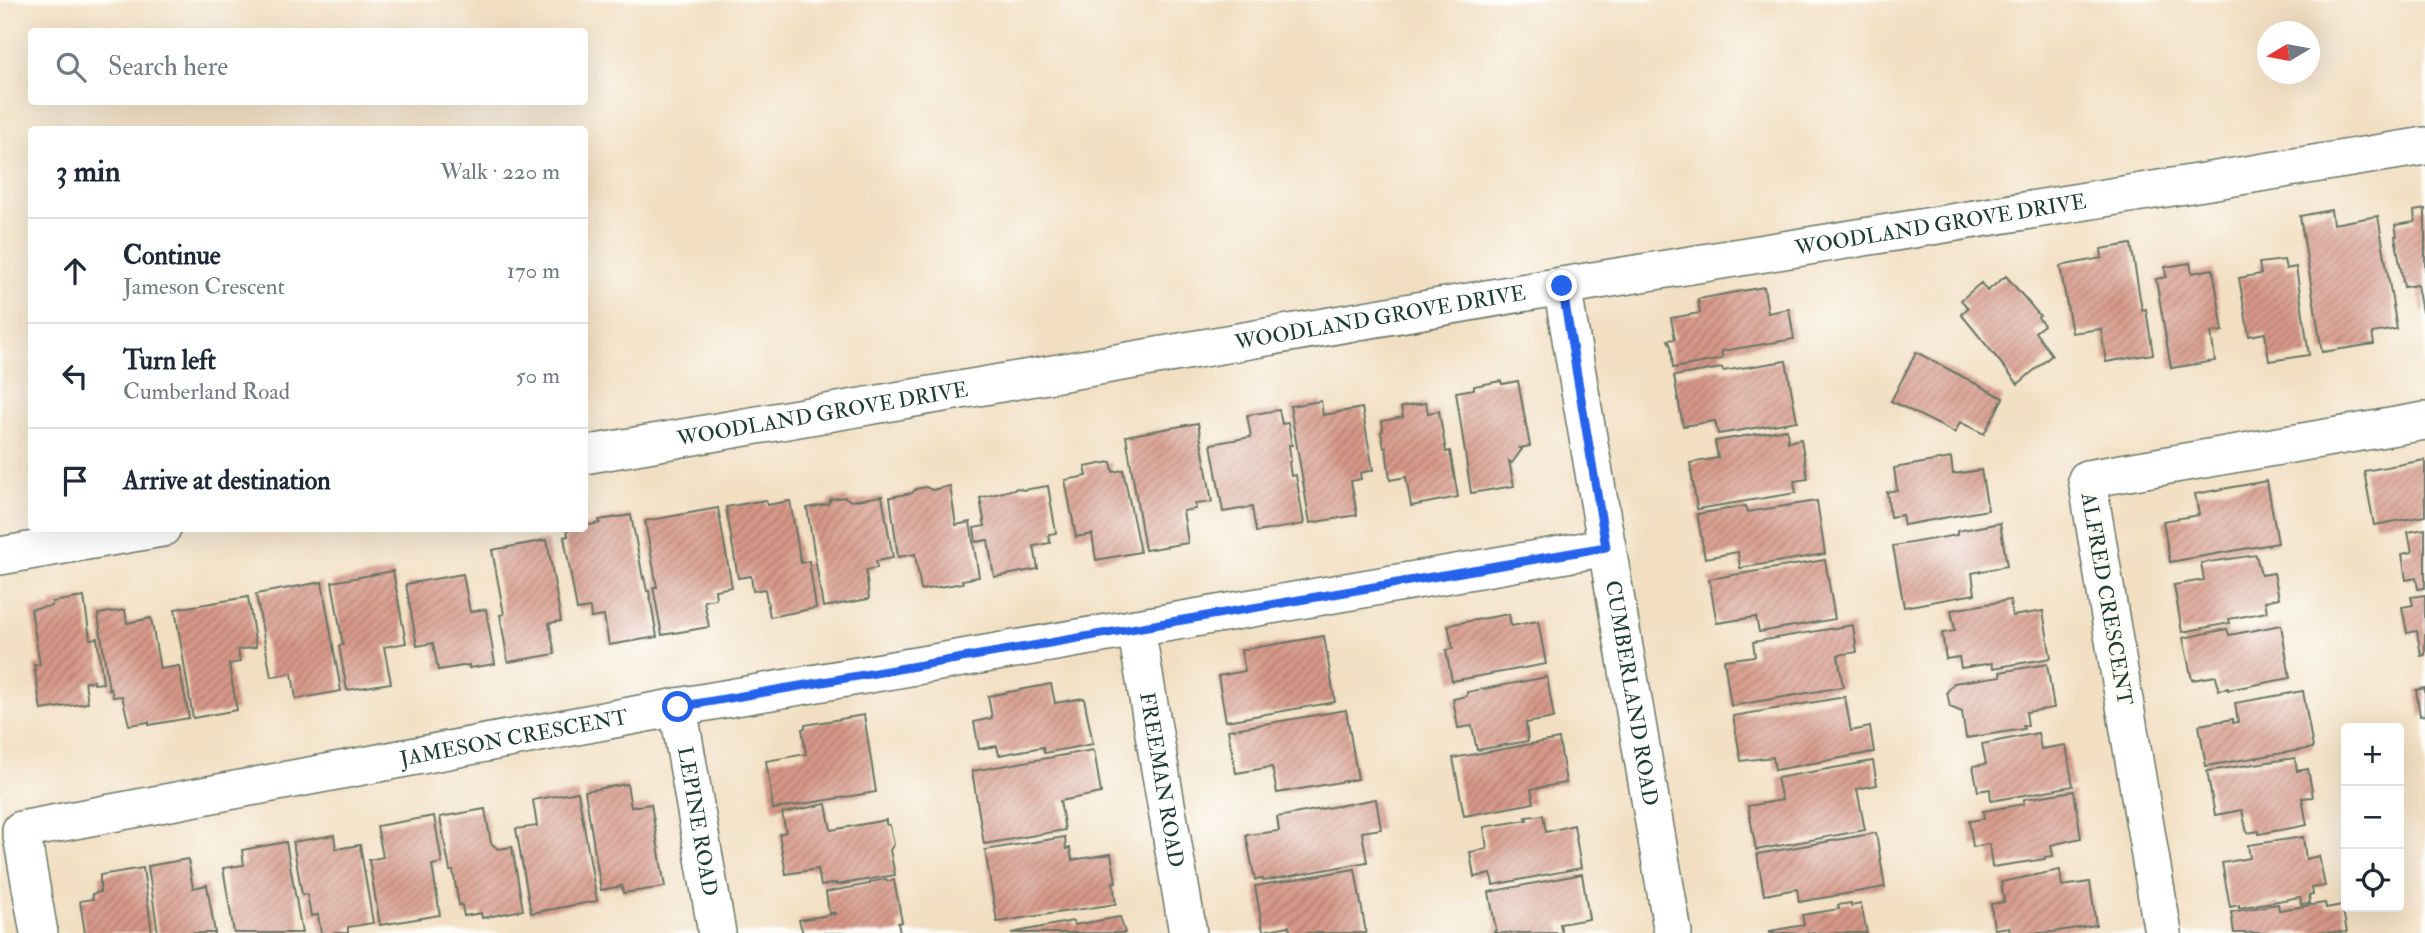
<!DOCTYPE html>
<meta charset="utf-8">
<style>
body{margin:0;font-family:"IM FELL Double Pica",serif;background:#f2f2f3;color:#1f2937}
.controls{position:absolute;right:21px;bottom:21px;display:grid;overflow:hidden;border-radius:7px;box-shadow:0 7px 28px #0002}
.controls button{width:63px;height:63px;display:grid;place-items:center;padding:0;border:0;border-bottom:2px solid #e0e1e3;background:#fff;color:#1f2937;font:35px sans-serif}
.compass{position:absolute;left:2257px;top:21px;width:63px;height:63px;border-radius:50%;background:#fff;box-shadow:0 7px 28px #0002;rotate:260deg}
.stop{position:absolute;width:21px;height:21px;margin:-16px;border:5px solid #2563eb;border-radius:50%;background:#fff}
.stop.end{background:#2563eb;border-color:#fff;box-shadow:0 2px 7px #0008}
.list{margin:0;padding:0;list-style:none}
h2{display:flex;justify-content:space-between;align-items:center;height:91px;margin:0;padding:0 28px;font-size:30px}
h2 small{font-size:23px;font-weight:400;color:#747a83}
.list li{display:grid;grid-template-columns:46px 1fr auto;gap:21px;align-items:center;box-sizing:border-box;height:105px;padding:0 28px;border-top:2px solid #e0e1e3}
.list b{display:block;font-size:26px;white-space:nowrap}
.list p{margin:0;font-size:23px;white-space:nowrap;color:#747a83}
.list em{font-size:23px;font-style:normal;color:#747a83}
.icon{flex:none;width:38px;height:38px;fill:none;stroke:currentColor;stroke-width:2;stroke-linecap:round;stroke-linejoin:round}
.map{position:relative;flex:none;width:2425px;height:933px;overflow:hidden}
.search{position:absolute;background:#fff;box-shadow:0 7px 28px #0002;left:28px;top:28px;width:560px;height:77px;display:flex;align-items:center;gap:18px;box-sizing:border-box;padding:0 24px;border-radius:7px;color:#747a83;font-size:26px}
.panel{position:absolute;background:#fff;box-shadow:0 7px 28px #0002;left:28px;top:126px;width:560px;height:406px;border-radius:7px}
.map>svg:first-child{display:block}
</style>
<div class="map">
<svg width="2425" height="933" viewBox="0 0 2425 933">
<defs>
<pattern id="building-hatch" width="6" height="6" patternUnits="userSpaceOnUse" patternTransform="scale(1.75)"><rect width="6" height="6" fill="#d69787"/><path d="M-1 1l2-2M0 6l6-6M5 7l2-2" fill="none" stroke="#ad7c6f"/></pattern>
</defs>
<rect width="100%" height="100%" fill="#fdfcf7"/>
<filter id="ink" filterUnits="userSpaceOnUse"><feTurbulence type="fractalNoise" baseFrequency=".0143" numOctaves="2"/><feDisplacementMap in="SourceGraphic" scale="14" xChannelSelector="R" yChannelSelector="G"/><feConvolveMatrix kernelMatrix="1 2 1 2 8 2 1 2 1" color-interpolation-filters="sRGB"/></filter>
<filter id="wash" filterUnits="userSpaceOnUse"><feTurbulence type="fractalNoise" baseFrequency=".00686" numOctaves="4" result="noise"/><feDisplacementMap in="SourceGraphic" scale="28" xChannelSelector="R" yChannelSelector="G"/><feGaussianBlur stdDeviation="1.57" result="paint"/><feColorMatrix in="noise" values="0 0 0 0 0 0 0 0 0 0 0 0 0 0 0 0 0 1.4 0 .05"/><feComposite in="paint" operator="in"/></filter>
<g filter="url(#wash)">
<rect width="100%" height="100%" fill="#f2dfc2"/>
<g id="blocks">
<!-- building -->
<path fill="url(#building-hatch)" d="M2425,209V312H2422L2417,285L2404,287L2395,236H2397L2395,225L2415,222L2414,211Z
M2331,210L2333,224L2378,216L2397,329L2372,333L2374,344L2322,352L2300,216Z
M2131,244L2142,310L2146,309L2153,354L2106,362L2101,329L2072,333L2060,266L2102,258L2101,249Z
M2284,260L2286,269L2296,267L2309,355L2269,361L2265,333L2249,336L2239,278L2261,274L2259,263Z
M2190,263L2192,273L2213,269L2223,331L2211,332L2215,361L2171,368L2156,279L2166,277L2165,267Z
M2006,276L2040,316L2038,317L2044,325L2035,332L2052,355L2018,384L1961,314L1968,308L1961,300L1976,287L1981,283L1987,291Z
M1764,287L1768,313L1789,309L1794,339L1722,351V359L1673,368L1671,346L1668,340L1675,339L1671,318L1700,313L1698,299Z
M1916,352L2003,398L1984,434L1960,422L1955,433L1891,401Z
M1786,361L1797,421L1718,434L1715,421L1683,426L1674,376L1722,368L1723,371Z
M1501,381L1502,384L1518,381L1530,446L1520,448L1522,449L1512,463L1509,461L1514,486L1471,493L1456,392L1474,389V386Z
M1321,401L1323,415L1362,408L1373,470L1360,473L1361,479L1351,481L1357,515L1310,523L1290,406Z
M1426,403L1428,413L1439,411L1446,452L1450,451L1458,497L1411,506L1406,477L1390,480L1386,447L1384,448L1381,432L1383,431L1382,421L1403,417L1401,407Z
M1279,410L1282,424L1288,423L1292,445H1289L1291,461L1289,462L1291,476L1296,475L1304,524L1256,532L1252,507L1223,512L1211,444L1251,437L1247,415Z
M1198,423L1212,502L1195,504L1196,509L1183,511L1188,543L1145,550L1126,436Z
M1787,429L1788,442L1801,439L1808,479L1794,481L1796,493L1697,509L1690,463L1718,458L1715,441Z
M1951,458L1953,474L1981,470L1988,510L1904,525L1902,515L1890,517L1887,492L1897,490L1894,468Z
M2425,460V516L2374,525L2364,471Z
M1111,462L1113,472L1123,470L1140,552L1096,560L1092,534L1076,537L1065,480L1087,476L1085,467Z
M2267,481L2278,543L2170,562L2163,521L2199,515L2195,494Z
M950,486L956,525L970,522L979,577L962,580L963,583L921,590L915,554L898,557L890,497L912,493L916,489L926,487L932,490Z
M1048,486L1056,533L1049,534L1050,543L1034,546L1038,569L994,577L988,540L976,542L974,528L985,526L980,498L1018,488L1023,490Z
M882,496L893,558L876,561L877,568L866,570L869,599L823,607L807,508L828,504L831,499L845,497L851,501Z
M766,500L767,505L790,501L801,563L809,561L816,608L770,617L765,589L753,591L751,576L738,578L726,507Z
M1817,501L1825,554L1740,568L1738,552L1705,558L1697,514L1746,506L1747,512Z
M718,508L732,587L715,590L716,599L704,601L709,627L662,635L653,587H657L645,521Z
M631,515L643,578L644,577L647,591H649L657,637L609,645L604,616L591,618L590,608L577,610L564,537L568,536L567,529L584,528V526L600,523L599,520Z
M2000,523L2007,566L1972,573L1975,594L1904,607L1893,546L1957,535V531Z
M2425,529V588L2418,589L2416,578L2406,580L2402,554L2412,552L2408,532Z
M547,540L561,621L549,623L555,654L508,662L500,615L504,614L492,550Z
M2256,555L2261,575L2274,573L2279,598L2265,601L2267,612L2229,619L2230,623L2182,632L2174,585L2204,580L2201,563Z
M1825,560L1835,619L1759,632L1756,617L1717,623L1709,579Z
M393,571L406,643L384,647L391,683L347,690L339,646L343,645L332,582Z
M463,574L470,612L486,609L495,664L469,668V665L438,670L433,643L417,646L406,584Z
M322,582L341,691L296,699L292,673L271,677L256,594Z
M2425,595V655L2421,656L2417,631L2407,633L2402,607L2413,605L2411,597Z
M84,597L90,639L97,638L103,683L94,684V681L85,682L88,703L41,710L34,665H40L31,609L52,606V602Z
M248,597L256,647L238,650L240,662L229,664L237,710L193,718L175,609Z
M2010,600L2012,616L2043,611L2051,658L1993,668L1992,663L1961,668L1959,657L1946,659L1942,633L1955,631L1951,610Z
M125,610L127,623L151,618L160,669L179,666L189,718L149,725V722L129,725L122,696L113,697L111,689L109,690L98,614Z
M1509,614L1511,626L1538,621L1546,664L1452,681L1446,650L1453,649L1448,625Z
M1853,625L1857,652L1838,655L1843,687L1731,706L1724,660L1755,656L1753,642Z
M2281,625L2290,678L2228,690V688L2219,690L2216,676L2192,680L2183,638L2227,629L2229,635Z
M1324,636L1335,702L1226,721L1218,676L1245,671L1241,650Z
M2047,664L2054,708L2026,712L2028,726H2023L2024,729L1966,738L1962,712L1950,707L1947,692L1954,683L2001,676L2000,672Z
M1547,677L1554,718L1526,723L1528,741L1477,750L1472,726L1458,728L1453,699L1467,696V692Z
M1051,684L1055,703L1084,698L1093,744L1044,753L1043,747L999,755L997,746L979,749L974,722L992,718L988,696Z
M2425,688V715L2420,716L2416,690Z
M2303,691L2313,748L2206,766L2199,725L2233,719V723L2238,722L2235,703Z
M1845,697L1851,731L1870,727L1874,752L1775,770L1773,757L1741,761L1733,716Z
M1346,710L1358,779L1277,793L1272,767L1236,773L1228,730Z
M864,715L876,792L773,809L766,761L806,754L802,729L805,728V725Z
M2038,733L2041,749L2066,745L2073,786L1991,801L1990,789L1978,791L1973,766L1986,764L1982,744Z
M1559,739L1566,783L1531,789L1534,803L1464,816L1453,758Z
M1094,750L1101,793L1060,801L1065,830L984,844L972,771Z
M2295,758L2297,771L2308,769L2312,791L2313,797L2302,798L2307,825L2259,834V831L2247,833L2242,810L2215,815L2207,771Z
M1873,761L1877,785L1857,789L1865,830L1756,850L1748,806L1782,800L1777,778Z
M627,784L631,807L651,804L665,887L623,893L622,886L601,890L585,791Z
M2074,791L2081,838L2051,845L2053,856L2045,857V859L1992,867L1989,844L1973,847L1969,821L1984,819L1983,811L2024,804V799Z
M578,792L597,901L531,913L516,829L537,826L533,800Z
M1376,799L1381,829L1362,832L1367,862L1263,881V879L1255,880L1246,835L1279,831L1277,817Z
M826,804L831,830L886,820V824L890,826L894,844L890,850L895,875L836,885V883L821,886L818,869L786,874L779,834L786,832L782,813Z
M485,809L491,843L498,849L512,847L523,910L482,918L481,913L464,916L462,905H459L453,871H450L440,817Z
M1543,815L1546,832L1574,825L1581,868L1493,885L1491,874L1474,877L1470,852L1487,849L1484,827L1527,820L1526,817Z
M434,816L442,863L432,865L440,915L380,925L369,860L383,857L377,826Z
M1876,833L1885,887L1799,902L1797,889L1764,895L1757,854Z
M334,835L336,849L360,845L373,923L348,927V933H321L318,915L311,916L307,894L302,895L293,842Z
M1065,837L1066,849L1070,848L1072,860L1111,854L1116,882H1113L1116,904L997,922L985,850Z
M2303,837L2306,859L2319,856L2325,886L2312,888L2313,895H2309L2310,903L2301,904L2300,897L2239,908V905L2230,907L2222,863L2250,858L2248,845Z
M286,842L302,933H234L223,868L244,865L242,850Z
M188,859L193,888L207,885L215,933H158L148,866Z
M143,868L152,933H85L80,901L93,899L92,894L100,892V875Z
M1355,869L1366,933H1291L1289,926L1263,931L1255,886Z
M2060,870L2062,886L2090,882L2096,925L2046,933H2010L2009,927L1994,929L1991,904L2004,902L2001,882Z
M1582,874L1589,919L1560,924L1562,933H1493L1496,930L1489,892Z
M886,879L887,881L894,880L902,922L898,923L900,933H803L799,920L835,914V912L829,913L826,892L870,884V882Z
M1851,903V906L1861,904L1867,933H1770V931L1804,925L1802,915L1839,909L1838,905Z
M2325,903L2326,908L2342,905L2347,932L2234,933L2231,912L2278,904L2279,910Z
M1120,917L1125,933H1011L1073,921L1074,925Z"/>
</g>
</g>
<g filter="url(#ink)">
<use href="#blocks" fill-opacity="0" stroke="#697666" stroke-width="2"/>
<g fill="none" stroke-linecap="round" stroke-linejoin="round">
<defs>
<g id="minor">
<path id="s1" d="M1562,286L1673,933"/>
<path id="s2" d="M584,455L1562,286L2425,146"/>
<path d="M0,556L162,528"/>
<path id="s3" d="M1136,628L1188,933"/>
<path id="s4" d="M678,707L717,933"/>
<path id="s5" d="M39,933L21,830L678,707L1607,547"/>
<path d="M2163,933L2087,479L2425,421"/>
</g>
</defs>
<!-- minor casing -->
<use href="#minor" stroke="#697666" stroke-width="40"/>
<!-- minor -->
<use href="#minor" stroke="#fff" stroke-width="37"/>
</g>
</g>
<g fill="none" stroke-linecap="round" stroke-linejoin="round" filter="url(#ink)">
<!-- route -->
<path stroke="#2563eb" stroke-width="9" d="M678,707L1606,547L1562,286"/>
</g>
<g text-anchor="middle" stroke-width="7" stroke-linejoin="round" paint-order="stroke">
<!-- street labels -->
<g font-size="21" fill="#1f3d34" stroke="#fdfcf7">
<text dy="7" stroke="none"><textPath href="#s2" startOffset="1376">WOODLAND GROVE DRIVE</textPath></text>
<text dy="7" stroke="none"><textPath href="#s2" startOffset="808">WOODLAND GROVE DRIVE</textPath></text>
<text dy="7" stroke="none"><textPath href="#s2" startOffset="242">WOODLAND GROVE DRIVE</textPath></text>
<text transform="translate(2107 599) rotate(80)" y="7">ALFRED CRESCENT</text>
<text dy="7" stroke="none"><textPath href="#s1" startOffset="413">CUMBERLAND ROAD</textPath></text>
<text dy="7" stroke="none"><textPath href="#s5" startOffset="606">JAMESON CRESCENT</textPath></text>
<text dy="7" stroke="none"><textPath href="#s3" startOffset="154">FREEMAN ROAD</textPath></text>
<text dy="7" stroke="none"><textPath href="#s4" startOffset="116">LEPINE ROAD</textPath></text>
</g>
</g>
</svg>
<div class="controls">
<button>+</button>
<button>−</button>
<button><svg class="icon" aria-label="locate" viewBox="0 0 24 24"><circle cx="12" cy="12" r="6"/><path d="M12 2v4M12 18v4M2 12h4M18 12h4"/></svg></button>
</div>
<svg class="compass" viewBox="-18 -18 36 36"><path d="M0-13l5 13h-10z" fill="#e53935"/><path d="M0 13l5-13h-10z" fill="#747a83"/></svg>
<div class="stop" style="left:678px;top:707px"></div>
<div class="stop end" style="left:1562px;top:286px"></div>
<div class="search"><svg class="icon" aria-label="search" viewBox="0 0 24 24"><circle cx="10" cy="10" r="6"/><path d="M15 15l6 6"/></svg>Search here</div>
<section class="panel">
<h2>3 min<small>Walk · 220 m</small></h2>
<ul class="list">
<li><svg class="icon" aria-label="ahead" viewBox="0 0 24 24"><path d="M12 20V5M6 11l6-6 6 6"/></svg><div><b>Continue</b><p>Jameson Crescent</p></div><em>170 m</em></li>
<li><svg class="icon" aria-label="left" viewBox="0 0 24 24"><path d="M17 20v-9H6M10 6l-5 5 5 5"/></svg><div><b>Turn left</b><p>Cumberland Road</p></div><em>50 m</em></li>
<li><svg class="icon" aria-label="arrive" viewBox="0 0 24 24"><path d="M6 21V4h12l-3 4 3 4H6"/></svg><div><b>Arrive at destination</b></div></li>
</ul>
</section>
</div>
